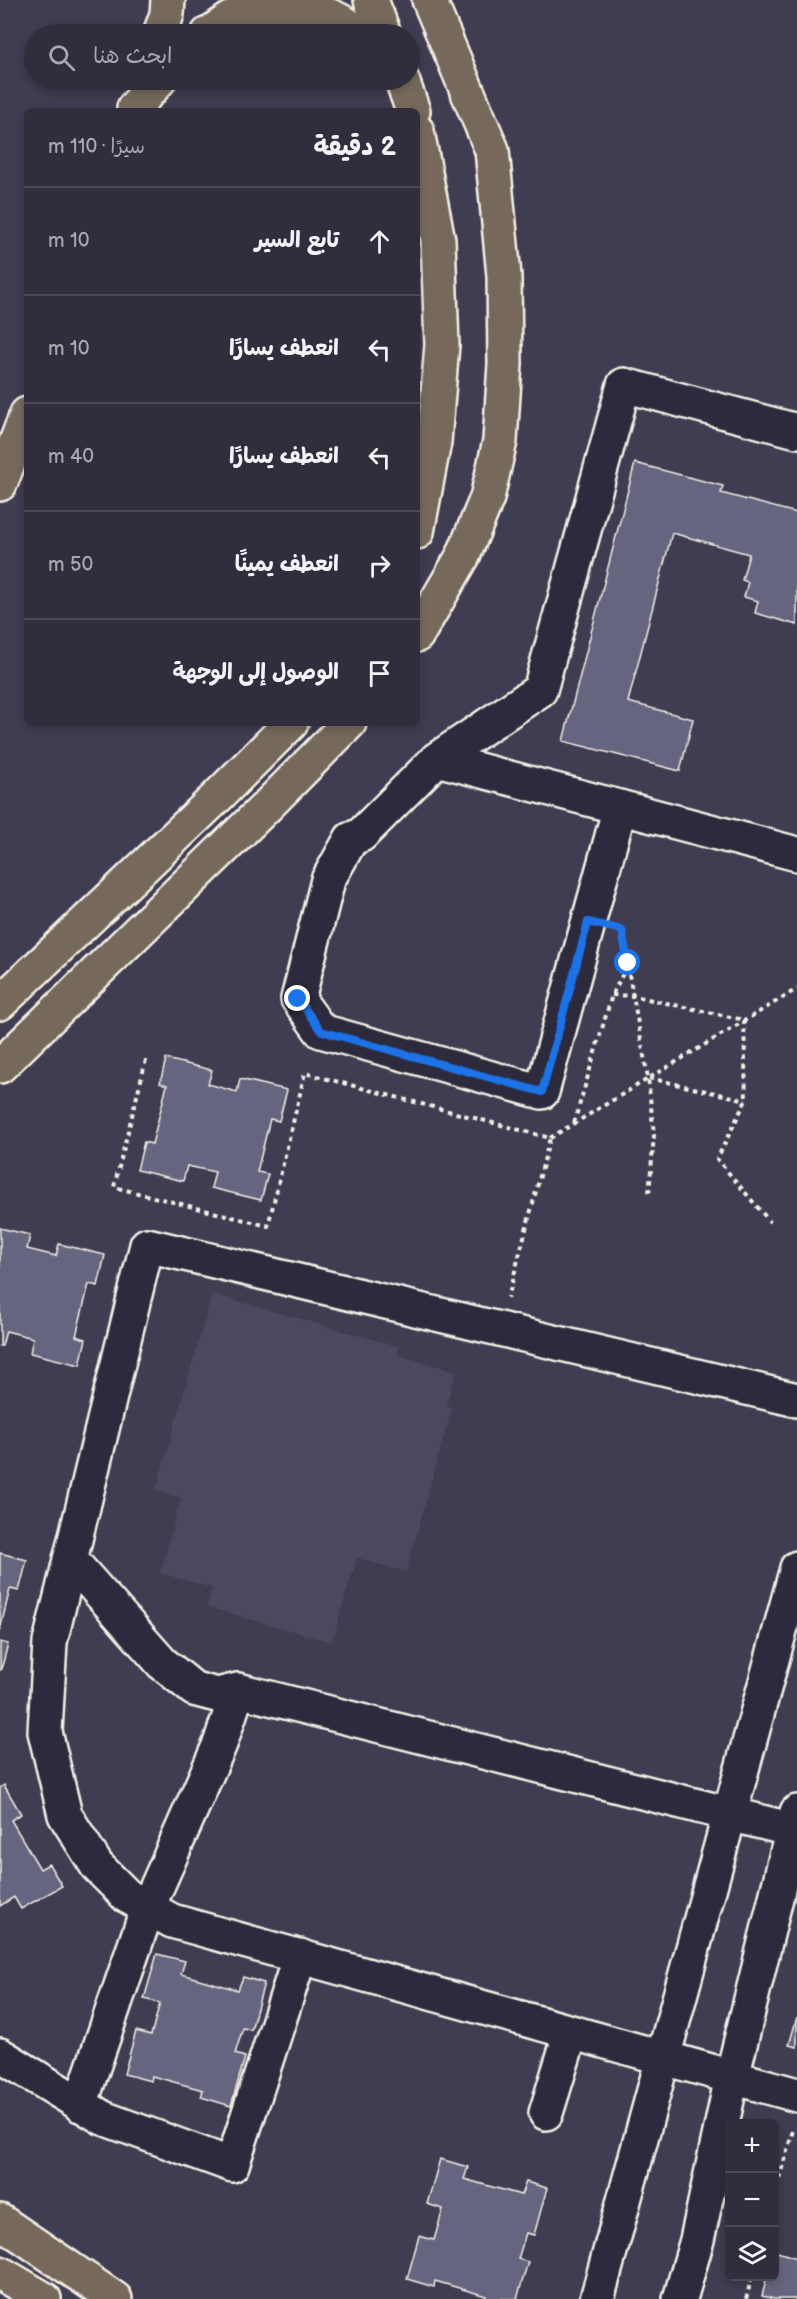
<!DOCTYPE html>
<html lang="ar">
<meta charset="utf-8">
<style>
body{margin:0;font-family:"Balsamiq Sans","Playpen Sans Arabic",sans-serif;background:#383544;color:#f1f3f6;direction:rtl}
.controls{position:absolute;right:18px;bottom:18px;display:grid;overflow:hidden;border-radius:9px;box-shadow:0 3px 9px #0003}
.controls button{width:54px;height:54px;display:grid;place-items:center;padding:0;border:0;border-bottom:2px solid #4b4957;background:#302d3d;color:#f1f3f6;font:30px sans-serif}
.stop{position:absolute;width:18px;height:18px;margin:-14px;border:4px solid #1a73e8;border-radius:50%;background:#fff}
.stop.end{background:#1a73e8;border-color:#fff;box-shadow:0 2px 6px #0008}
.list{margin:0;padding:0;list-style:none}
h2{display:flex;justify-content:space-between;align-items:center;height:78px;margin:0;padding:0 24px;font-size:26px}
h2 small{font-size:20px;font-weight:400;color:#a8a8b0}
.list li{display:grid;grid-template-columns:39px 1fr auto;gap:18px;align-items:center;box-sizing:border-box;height:108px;padding:0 24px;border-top:2px solid #4b4957}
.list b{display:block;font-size:22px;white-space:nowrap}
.list em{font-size:20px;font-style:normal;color:#a8a8b0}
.icon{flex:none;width:33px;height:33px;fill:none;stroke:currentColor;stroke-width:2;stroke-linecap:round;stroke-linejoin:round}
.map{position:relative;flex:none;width:797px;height:2299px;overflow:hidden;direction:ltr}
.search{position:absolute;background:#302d3d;box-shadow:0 3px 9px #0003;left:24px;top:24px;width:396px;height:66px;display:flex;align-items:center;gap:15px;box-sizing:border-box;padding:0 21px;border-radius:33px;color:#a8a8b0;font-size:22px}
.panel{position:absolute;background:#302d3d;box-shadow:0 3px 9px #0003;left:24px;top:108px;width:396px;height:618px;border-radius:9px;direction:rtl}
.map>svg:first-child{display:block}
</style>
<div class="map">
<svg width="797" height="2299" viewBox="0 0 797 2299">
<rect width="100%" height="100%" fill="#403c51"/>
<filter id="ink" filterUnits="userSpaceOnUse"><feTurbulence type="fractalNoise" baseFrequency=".0167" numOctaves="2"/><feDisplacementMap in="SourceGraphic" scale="12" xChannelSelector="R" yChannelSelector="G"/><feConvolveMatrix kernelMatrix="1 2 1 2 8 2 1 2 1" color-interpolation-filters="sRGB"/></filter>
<g filter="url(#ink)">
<!-- built -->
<path fill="#4b485f" d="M212,1294L400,1347L398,1355L456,1371L446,1406L452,1408L406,1572L357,1558L332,1642L207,1607L212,1588L160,1573L181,1498L156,1490Z"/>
<!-- building -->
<path fill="#66657f" stroke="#f4f1e8" stroke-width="1.5" d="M635,463L723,486L721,493L797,513V625L755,613L758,601L744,597L748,582L742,580L749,554L672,533L628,702L693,719L680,771L563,741Z
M166,1059L212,1070L208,1084L237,1092L240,1079L287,1090L279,1121L270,1119L257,1172L268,1174L261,1200L211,1188L215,1172L187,1166L183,1181L137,1170L144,1142L152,1144L167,1085L160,1083Z
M0,1228L30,1235L27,1249L56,1256L59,1244L105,1255L98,1286L89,1284L76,1336L86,1339L80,1365L30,1353L33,1338L6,1331L2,1346H0Z
M0,1553L27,1560L19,1591L10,1589L0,1630Z
M0,1642L8,1644L1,1670H0Z
M4,1785L21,1814L11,1820L40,1869L49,1864L62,1886L21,1909L14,1897L0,1906V1788Z
M157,1954L185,1961L181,1974L238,1990L243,1977L264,1983L251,2030L243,2028L235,2054L245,2057L231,2106L201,2097L203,2090L152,2076L151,2081L124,2074L136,2031L151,2035L160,2003L144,1999Z
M797,2017V2047L789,2045Z
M440,2159L468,2167L464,2179L521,2195L526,2182L547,2188L534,2235L526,2233L518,2259L528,2262L517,2299H485L486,2296L435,2281L434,2287L407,2279L419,2236L434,2240L443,2209L427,2204Z
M774,2251L797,2258V2299H774L762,2296L767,2276H774Z"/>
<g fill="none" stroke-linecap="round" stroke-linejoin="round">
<defs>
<path id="street" d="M437,759L797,854
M620,807L542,1092L321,1031L298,999L328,880L351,839L361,835L437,759L540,690L624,385L797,431
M797,1400L147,1245L50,1642L45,1732L65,1815L97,1866L127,1896L172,1921L797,2095
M70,1559L162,1663L194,1689L217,1695L238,1690L797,1831
M0,2055L103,2118L232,2165L300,1956
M80,2105L148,1907L220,1744L238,1690
M546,2113L571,2032
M597,2299L797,1568
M680,2299L697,2240L732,2077L797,1812"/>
<path id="primary" d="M160,34L167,14L168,0
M0,484L27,414"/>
<path id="highway" d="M371,0L384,34
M208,34C217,29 226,21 236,16C276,0 327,6 360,34
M402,80L413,111
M134,108L159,80
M417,131L438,240L442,345L434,442L417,532
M417,635L463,556L487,498L500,441L505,364L504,276L492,150L429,0
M0,1003L216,798L291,723
M0,1066L266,807L349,723
M0,2221L115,2299
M0,2273L44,2299"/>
</defs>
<!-- street casing -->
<use href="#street" stroke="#f4f1e8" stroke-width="38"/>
<!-- primary casing -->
<use href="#primary" stroke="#f4f1e8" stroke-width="38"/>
<!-- highway casing -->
<use href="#highway" stroke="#f4f1e8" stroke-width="38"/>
<!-- path -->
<path stroke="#f4f1e8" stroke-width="4" stroke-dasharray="4.5 4.5" stroke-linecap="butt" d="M621,930L648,1078L654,1135L649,1194
M612,995L634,996L744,1020L746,1100L717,1159L770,1222
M146,1060L114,1187L268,1226L305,1073L550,1138L508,1298
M649,1078L746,1100
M574,1123L612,995L628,964
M550,1138L797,989
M774,2196L794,2127
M746,2299L752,2276"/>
<!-- street -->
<use href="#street" stroke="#2f2a3d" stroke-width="33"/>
<!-- primary -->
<use href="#primary" stroke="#76695c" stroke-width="33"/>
<!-- highway -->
<use href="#highway" stroke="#76695c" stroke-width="33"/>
</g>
</g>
<g fill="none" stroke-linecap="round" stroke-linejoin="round" filter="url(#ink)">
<!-- route -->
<path stroke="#1a73e8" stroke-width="8" d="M298,999L321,1031L542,1092L588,922L622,930L628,963"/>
</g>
</svg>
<div class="controls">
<button>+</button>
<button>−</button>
<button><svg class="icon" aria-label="layers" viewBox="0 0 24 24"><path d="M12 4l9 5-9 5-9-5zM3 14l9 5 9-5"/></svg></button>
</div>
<div class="stop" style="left:628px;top:963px"></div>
<div class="stop end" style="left:298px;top:999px"></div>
<div class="search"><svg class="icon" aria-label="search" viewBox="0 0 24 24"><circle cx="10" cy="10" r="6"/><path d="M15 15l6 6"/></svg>ابحث هنا</div>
<section class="panel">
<h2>2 دقيقة<small>سيرًا · 110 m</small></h2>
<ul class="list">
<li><svg class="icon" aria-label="ahead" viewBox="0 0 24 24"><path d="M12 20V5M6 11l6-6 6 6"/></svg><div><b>تابع السير</b></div><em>10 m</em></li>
<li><svg class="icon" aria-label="left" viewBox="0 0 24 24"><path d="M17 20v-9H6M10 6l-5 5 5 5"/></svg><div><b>انعطف يسارًا</b></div><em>10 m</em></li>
<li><svg class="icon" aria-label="left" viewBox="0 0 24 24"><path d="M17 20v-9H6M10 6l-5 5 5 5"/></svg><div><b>انعطف يسارًا</b></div><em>40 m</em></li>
<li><svg class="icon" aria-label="right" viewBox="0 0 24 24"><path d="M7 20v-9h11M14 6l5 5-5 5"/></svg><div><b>انعطف يمينًا</b></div><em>50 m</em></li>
<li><svg class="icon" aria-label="arrive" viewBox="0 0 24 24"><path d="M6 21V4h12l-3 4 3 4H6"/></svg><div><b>الوصول إلى الوجهة</b></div></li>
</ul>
</section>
</div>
